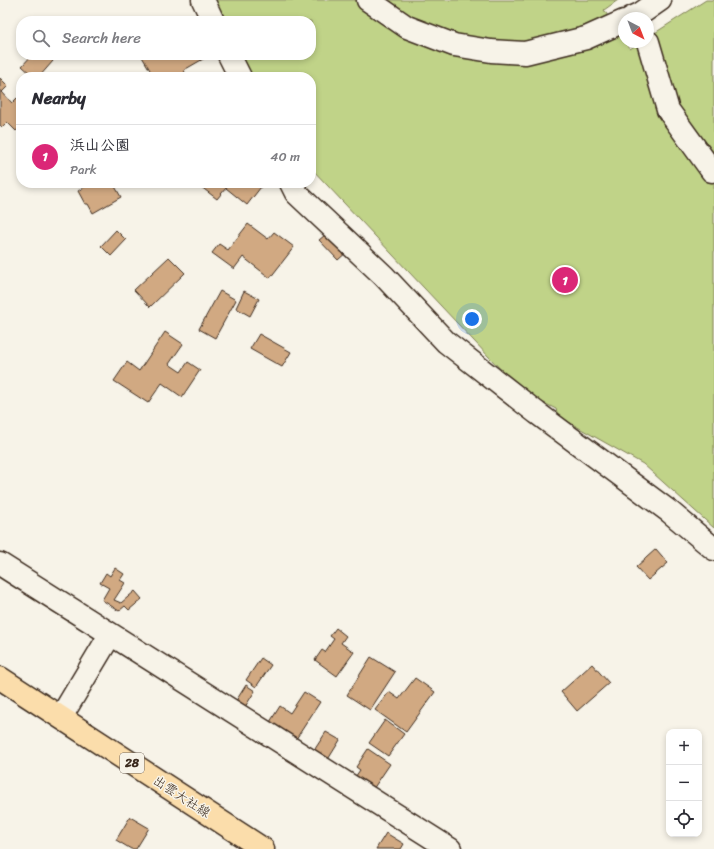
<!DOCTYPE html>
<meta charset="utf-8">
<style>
body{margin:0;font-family:Sriracha,"Klee One",sans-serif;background:#f2f2f3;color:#2b2b33}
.controls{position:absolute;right:12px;bottom:12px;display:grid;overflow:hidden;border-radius:8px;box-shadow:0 2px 6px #0003}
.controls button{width:36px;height:36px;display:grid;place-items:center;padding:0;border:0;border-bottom:1px solid #e1e1e2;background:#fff;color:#2b2b33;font:20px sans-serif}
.compass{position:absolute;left:618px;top:12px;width:36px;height:36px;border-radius:50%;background:#fff;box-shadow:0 2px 6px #0003;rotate:138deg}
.you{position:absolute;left:472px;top:319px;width:14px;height:14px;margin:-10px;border:3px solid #fff;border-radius:50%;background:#1a73e8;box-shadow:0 0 0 6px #1a73e833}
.badge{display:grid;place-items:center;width:26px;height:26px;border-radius:50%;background:#db2777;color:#fff;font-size:13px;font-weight:700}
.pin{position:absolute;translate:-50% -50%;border:2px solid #fff;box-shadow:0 1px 4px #0006}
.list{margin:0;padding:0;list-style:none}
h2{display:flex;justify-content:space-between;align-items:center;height:52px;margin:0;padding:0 16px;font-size:17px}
h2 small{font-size:13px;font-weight:400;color:#7c7c81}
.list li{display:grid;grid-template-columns:26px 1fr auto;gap:12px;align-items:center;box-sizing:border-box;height:64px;padding:0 16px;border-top:1px solid #e1e1e2}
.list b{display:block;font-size:15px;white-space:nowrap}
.list p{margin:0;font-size:13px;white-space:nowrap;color:#7c7c81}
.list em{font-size:13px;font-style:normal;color:#7c7c81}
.icon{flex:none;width:22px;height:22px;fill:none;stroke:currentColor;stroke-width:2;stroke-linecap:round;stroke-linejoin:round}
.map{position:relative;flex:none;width:714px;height:849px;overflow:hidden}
.search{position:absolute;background:#fff;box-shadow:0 2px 6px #0003;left:16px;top:16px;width:300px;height:44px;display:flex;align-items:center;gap:10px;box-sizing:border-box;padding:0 14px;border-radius:16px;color:#7c7c81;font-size:15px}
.panel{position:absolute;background:#fff;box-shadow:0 2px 6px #0003;left:16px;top:72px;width:300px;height:116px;border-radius:16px}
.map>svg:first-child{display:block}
</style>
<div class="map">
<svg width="714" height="849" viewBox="0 0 714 849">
<rect width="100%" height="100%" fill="#f7f3e8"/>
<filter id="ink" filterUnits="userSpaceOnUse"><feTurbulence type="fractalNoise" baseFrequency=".025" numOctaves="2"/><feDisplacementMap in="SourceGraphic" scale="8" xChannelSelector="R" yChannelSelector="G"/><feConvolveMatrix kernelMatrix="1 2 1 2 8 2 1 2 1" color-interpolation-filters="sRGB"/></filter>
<g filter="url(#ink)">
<!-- green -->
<path fill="#c0d388" stroke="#7e7e53" d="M215,0H618L604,10L624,40V42H625L630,49L706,0H714V528L643,464L558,416L556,409L522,392L311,168V77H251L241,55H311V21H224Z"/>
<!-- building -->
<path fill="#d1a982" stroke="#3b2a1e" d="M32,55H47L53,61L39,77H34L22,66Z
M141,55H210L184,70L186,75L182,77H154Z
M0,78L8,86L2,92L12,103L17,98L21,102V126L16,131L7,122L2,127L0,125Z
M91,183H113L121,197L93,213L88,204H85L78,191Z
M196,183H264L247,205L226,188L217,199Z
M248,224L268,239L274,232L294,247L270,278L243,257L234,269L212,253L219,244L228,250Z
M116,230L126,240L111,256L101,246Z
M330,231L348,251L338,260L319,240Z
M169,257L185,273L150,307L134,290Z
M220,291L236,300L215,338L199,329Z
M244,291L259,299L250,316L236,308Z
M165,332L183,344L169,364L181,372L188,362L200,370L182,397L162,383L148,403L114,381L127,362L139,371Z
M259,334L291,352L282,367L250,349Z
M656,549L668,563L648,580L636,567Z
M115,568L124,574L120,580L125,583L114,600L121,603L135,591L142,599L129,610L125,606L119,611L102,600L109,588L100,583L106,573L110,576Z
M336,628L346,636L341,643L354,652L337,676L315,660L322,650L325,652L334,639L330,636Z
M371,657L395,672L370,710L347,695Z
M261,658L271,665L256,687L246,680Z
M592,664L609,683L577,711L561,692Z
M415,678L435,692L406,732L375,710L389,692L399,699Z
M246,685L255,691L243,710L234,704Z
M304,692L320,702L296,739L270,722L280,706L290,713Z
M385,720L404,734L388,756L369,743Z
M326,732L340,740L327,761L313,752Z
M368,749L390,764L371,792L353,780L360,770L356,767Z
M130,817L149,828L136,849H131L116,840Z
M386,833L404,844L401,849H376Z"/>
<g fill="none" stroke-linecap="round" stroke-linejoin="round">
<defs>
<path id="minor" d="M203,0L213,21
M368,0L407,27L454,45L491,51L525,53L586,38L624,21
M631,18L640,14L660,0
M648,42L668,110L712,171
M229,55L240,77
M291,183L296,193L384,276L446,342L537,413L670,512L714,549
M0,564L450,849
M61,717L110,635"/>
<path id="major" d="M0,678L263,849"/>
</defs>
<!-- minor casing -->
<use href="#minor" stroke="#3b2a1e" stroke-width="25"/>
<!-- major casing -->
<use href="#major" stroke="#3b2a1e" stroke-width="25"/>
<!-- minor -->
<use href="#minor" stroke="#f7f3e8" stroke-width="22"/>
<!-- major -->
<use href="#major" stroke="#fbddab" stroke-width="22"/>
</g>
</g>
<g text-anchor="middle" stroke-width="3" stroke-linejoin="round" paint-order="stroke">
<!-- shield labels -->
<rect fill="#f7f3e8" stroke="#73665b" stroke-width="1" x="120" y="753" width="24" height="20" rx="3"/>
<g font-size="12" font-weight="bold" fill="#3b2a1e">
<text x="132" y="767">28</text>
</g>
<!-- street labels -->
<g font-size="13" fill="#3b2a1e" stroke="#f7f3e8">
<text transform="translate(182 796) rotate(33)" y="5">出雲大社線</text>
</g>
</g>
</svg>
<div class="controls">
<button>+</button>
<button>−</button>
<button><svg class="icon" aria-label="locate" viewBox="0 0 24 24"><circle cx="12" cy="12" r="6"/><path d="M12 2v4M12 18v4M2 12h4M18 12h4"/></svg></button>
</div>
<svg class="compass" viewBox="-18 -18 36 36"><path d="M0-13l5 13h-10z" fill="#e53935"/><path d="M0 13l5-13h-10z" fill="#7c7c81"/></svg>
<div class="you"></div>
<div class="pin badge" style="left:565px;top:280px">1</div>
<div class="search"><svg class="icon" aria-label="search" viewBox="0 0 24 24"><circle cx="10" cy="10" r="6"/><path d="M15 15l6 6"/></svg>Search here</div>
<section class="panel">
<h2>Nearby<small></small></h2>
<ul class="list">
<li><span class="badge">1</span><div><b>浜山公園</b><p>Park</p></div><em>40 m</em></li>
</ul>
</section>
</div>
